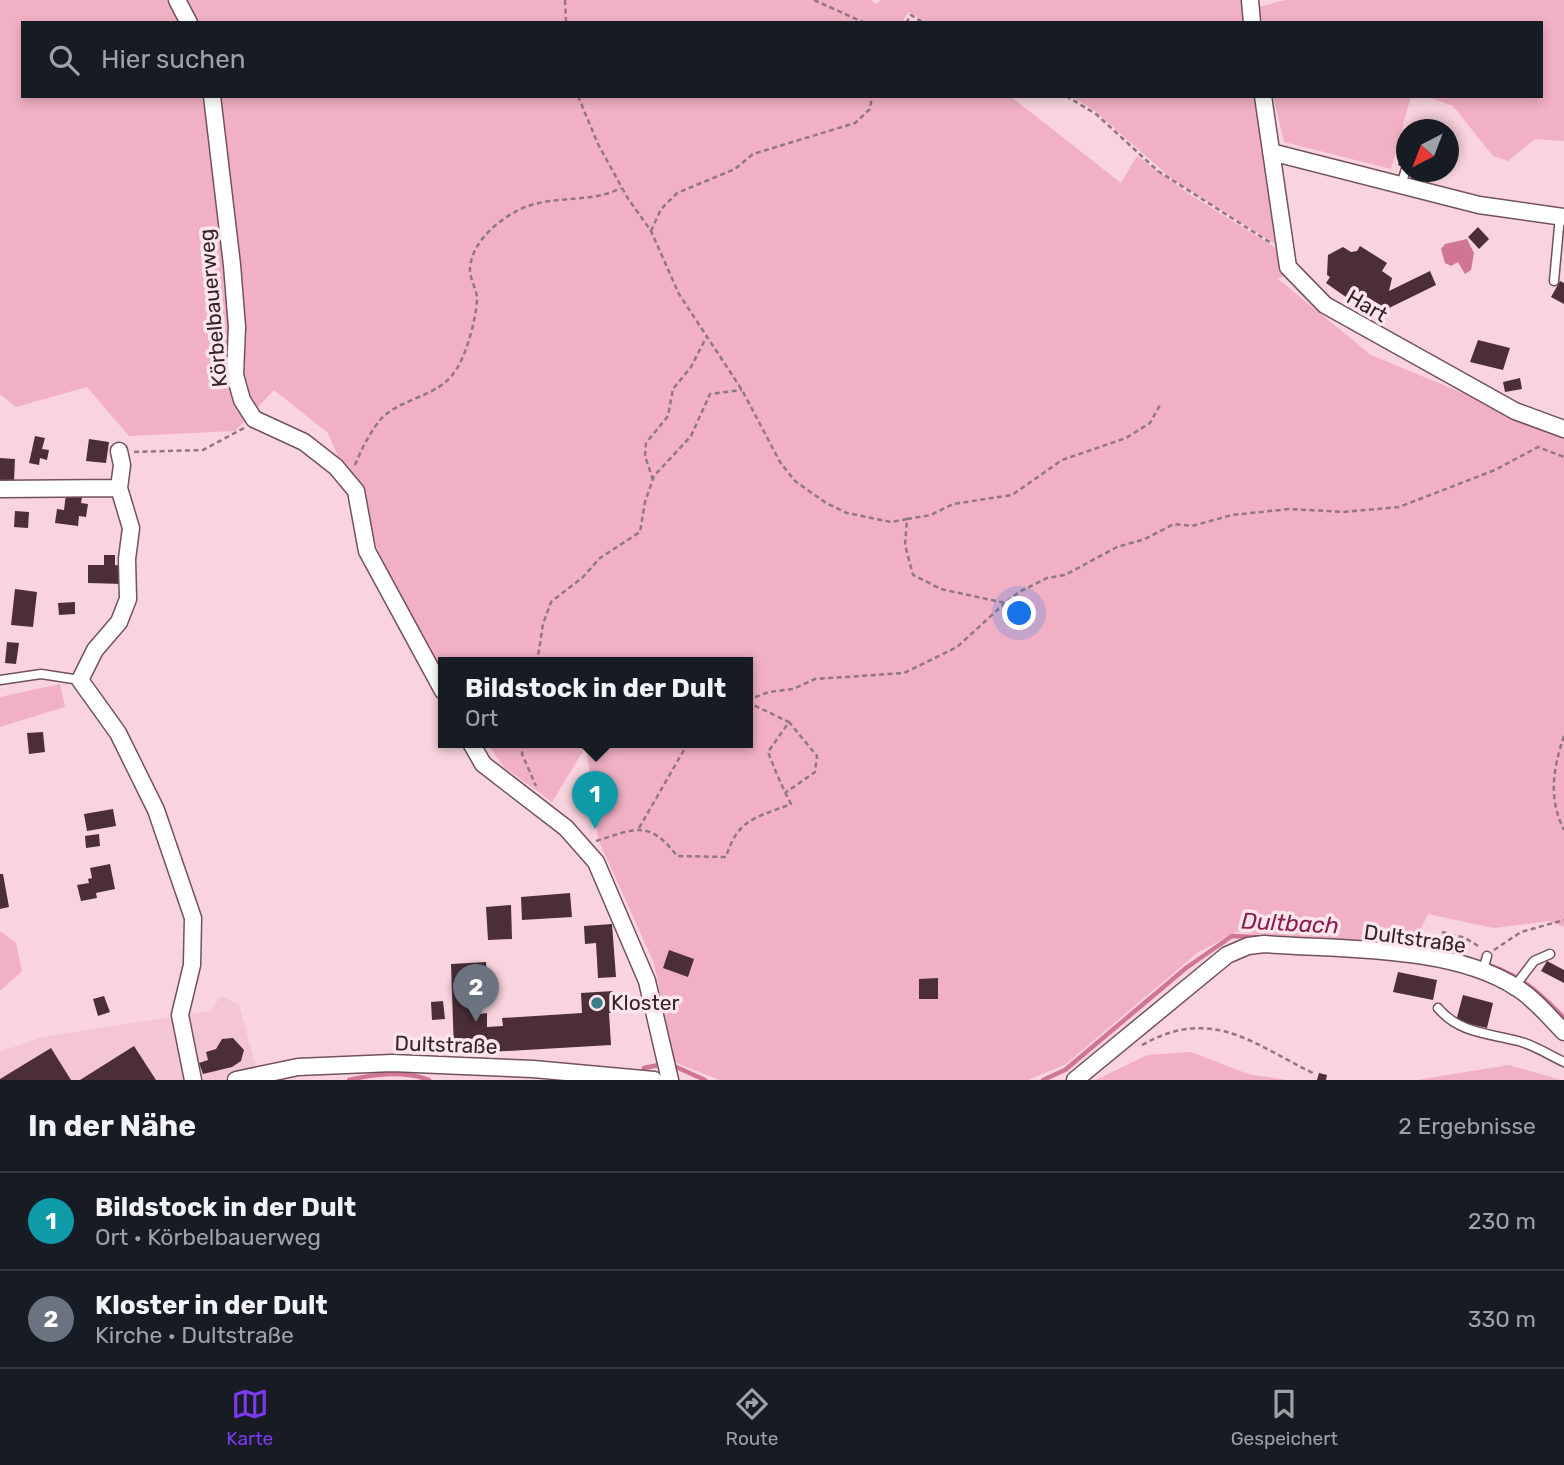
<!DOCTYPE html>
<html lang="de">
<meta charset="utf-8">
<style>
body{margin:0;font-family:Rubik,sans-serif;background:#20242c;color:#f1f3f6}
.compass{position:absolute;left:1396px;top:119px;width:63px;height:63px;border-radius:50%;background:#171b24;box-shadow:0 4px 10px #0003;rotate:222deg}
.you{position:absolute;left:1020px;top:614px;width:24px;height:24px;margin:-18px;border:5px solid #fff;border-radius:50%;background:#1a73e8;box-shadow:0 0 0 10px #1a73e833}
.badge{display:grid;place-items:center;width:46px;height:46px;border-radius:50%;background:#7c3aed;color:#fff;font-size:23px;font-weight:700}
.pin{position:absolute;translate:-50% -58px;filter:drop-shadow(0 2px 4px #0008)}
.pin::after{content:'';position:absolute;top:37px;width:24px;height:21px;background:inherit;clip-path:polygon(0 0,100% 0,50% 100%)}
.popup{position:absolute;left:438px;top:657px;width:315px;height:91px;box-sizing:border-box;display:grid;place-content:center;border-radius:0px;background:#171b24;filter:drop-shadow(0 2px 5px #0005);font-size:23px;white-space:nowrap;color:#9ea1a6}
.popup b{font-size:26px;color:#f1f3f6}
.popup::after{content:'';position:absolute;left:50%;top:100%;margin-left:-14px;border:14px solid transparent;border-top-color:#171b24}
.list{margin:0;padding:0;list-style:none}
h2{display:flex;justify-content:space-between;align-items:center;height:91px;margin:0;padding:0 28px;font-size:30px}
h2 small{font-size:23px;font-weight:400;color:#9ea1a6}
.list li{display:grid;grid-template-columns:46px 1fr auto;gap:21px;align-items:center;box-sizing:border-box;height:98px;padding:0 28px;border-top:2px solid #363941}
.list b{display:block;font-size:26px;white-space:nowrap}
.list p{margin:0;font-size:23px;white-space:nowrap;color:#9ea1a6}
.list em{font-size:23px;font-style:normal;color:#9ea1a6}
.icon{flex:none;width:38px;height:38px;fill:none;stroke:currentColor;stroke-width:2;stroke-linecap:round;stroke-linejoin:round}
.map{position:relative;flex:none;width:1564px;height:1080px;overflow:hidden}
.search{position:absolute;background:#171b24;box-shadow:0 4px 10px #0003;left:21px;right:21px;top:21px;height:77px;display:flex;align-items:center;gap:18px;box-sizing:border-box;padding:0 24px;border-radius:0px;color:#9ea1a6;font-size:26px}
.sheet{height:287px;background:#171b24}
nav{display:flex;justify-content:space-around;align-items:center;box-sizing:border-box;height:98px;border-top:2px solid #363941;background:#171b24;font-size:19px;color:#9ea1a6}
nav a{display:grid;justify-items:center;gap:4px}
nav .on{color:#7c3aed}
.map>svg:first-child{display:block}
</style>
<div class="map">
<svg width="1564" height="1080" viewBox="0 0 1564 1080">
<rect width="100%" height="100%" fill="#f9d3de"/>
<!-- built -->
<path fill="#f4c6d3" d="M221,996L239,1004L257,1071L219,1080H0V1052L42,1037L210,1011Z"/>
<!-- green -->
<path fill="#f1b0c3" d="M0,0H871L877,4L880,0H1245L1249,23H927L909,12L903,20L907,23H23V96H1010L1121,183L1137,156L1189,194L1284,253L1290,272L1278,279L1371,355L1564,435V927L1549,921L1493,928L1428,914L1416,939L1365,943L1236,932L1197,953L1066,1064L1028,1080H720L674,1062L654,963L598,839L586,746L552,802L503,766L487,743H747V663H443V674L382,560L328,433L274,390L235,431L129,436L87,387L16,407L0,394Z
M1285,0H1564V141L1535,139L1508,161L1493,156L1453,106L1426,96H1541V23H1257L1255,8Z
M1071,96H1259L1277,245L1172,179L1095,111Z
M1273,96H1411L1391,169L1284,142Z
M60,684L65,707L0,727V697Z
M0,931L16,943L22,971L0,991Z
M1191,1052L1248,1074L1287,1080H1096L1147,1055Z
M1509,1065L1561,1080H1417Z"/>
<!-- water -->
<path fill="#d07694" d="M1467,239L1474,253L1471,270L1465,274L1458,262L1451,266L1445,263L1441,249L1445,244Z"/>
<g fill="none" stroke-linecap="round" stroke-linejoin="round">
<!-- stream -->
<path stroke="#d07694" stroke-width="4.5" d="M1407,946L1440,951
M1475,961C1516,972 1535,988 1564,1018
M674,1066L705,1080
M644,1068L659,1065
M349,1080C374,1074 404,1070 429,1080
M1043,1080L1065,1070L1186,968L1232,936L1258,937"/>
</g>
<!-- building -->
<path fill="#4b2e37" d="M1403,152L1406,153V168L1398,165Z
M1478,227L1489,239L1479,249L1468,237Z
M1360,246L1387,263L1382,271L1392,278L1389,291L1430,271L1436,285L1387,309L1367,297L1360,307L1326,283L1330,277L1327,275L1328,255L1343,247L1351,252L1357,251Z
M1560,281L1564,283V304L1551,297Z
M1478,340L1510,348L1503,370L1470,362Z
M1520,378L1522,389L1505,392L1503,382Z
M35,436L45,438L42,449L49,450L47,460L40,458L39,465L29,463Z
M89,439L109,442L106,463L86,461Z
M0,458L15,459L14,481L0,480Z
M66,494L82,497L81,503L88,504L86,517L79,516L78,526L55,523L57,509L64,510Z
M15,511L29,512L28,528L14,527Z
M104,555H115V565L124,566V584L88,583V565H104Z
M15,589L37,592L33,627L11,625Z
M75,602V614L59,615L58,603Z
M7,642L19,643L16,664L5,663Z
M43,732L45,752L29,754L27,733Z
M113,809L116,826L87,831L84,814Z
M99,834L100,846L86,848L85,836Z
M110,864L115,889L96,893L97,898L81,901L77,885L89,883L88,879L92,878L90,868Z
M0,874H3L9,907L0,909Z
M570,893L572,917L522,920L521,897Z
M511,905L512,939L488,940L486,907Z
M612,924L616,977L598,978L596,943L585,944L584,926Z
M1442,935L1450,937L1449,945L1440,943Z
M669,950L694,959L688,977L663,968Z
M1547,961L1564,970V983L1541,971Z
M486,962L488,988L478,989L480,1014L487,1013V1027L503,1026L502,1018L582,1013L581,993L613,991L614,1013H609L611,1045L472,1053V1050L454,1051L451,964Z
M1398,972L1437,980L1433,1000L1393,992Z
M938,978V999H919V979Z
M1463,995L1493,1003L1487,1028L1456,1021Z
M104,996L110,1012L98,1016L93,999Z
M443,1001L445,1019L432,1020L431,1002Z
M233,1038L244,1050L241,1061L232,1067L203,1074L199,1063L208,1060L206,1052L216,1049L222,1039Z
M134,1046L156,1080H80Z
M51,1048L71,1080H0V1079Z
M1319,1073L1327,1075L1326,1080H1317Z"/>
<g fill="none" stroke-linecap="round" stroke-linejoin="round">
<defs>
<path id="lane" d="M1401,185L1406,169
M1554,281L1560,216
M0,680L41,674L80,680
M1483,971L1487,956
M1515,986L1534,961L1550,954
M1438,1008C1459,1033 1487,1033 1518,1041C1534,1045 1549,1055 1564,1062"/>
<path id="street" d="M177,0L189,23
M1250,0L1252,23
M212,96L232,265L237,327L235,375L242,400L254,419L304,442L336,467L356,491L367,551L443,691
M1263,96L1288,267L1325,305L1515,411L1564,429
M1271,152L1479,205L1564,217
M119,451L122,465L119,488L131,528L127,559L128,599L119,622L95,650L80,680L118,733L156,810L193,918L192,965L180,1015L193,1080
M0,489L119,488
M471,743L483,764L566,828L596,862L647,981L670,1080
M236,1080L298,1067L392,1063L533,1069L654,1080
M1075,1080L1227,955L1248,946L1264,944C1340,950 1452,945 1517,988C1535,999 1549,1017 1564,1032"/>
</defs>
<!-- lane casing -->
<use href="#lane" stroke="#72525b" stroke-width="11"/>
<!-- street casing -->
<use href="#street" stroke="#72525b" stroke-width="19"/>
<!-- path -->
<path stroke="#91777f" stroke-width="2.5" stroke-dasharray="5 3.5" stroke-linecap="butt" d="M565,0L566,23
M814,0L865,23
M906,23L911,15L924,23
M578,96L598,144L627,197L651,231L679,294L742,390L780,462L795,481L826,503L847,513L891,522L907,519L905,545L913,575L941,589L1005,603L1019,592L1047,578L1065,575L1117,547L1145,539L1174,524L1192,526L1232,515L1289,509L1344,512L1399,507L1495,470L1538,447L1564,457
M1066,96L1096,114L1158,171L1271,243
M651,231L661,209L677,193L735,169L753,154L855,123L870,109L872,96
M134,452L203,450L244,428
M355,465C361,450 370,432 381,419C399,399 436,397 453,374C466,358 476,320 477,299C477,289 469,278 470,268C472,243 495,223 515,212C547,193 589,205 621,188
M653,480L645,456L646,443L668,416L673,389L691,367L707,336
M907,519L931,515L953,504L1012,495L1062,460L1126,438L1150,423L1160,405
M537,663L543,624L551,602L583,577L600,558L640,532L645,502L654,476L691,436L710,394L742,390
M747,700L769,692L793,689L815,679L904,673L957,647L1005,603
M747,702L789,722
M1564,736C1553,769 1548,798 1564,830
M523,743L522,754L536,786
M639,828L688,743
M596,841C635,829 649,819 677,856L726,857C738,818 756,818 791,804C782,787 775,770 768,752L789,722L817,756L815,772L785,793
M1442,932L1465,938L1480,947
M1494,950L1521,932L1564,920
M1142,1045C1213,1005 1254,1045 1315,1074"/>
<!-- lane -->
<use href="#lane" stroke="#fff" stroke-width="8"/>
<!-- street -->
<use href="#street" stroke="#fff" stroke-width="16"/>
</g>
<!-- markers -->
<circle fill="#397f8a" stroke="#fce5eb" stroke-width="2.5" cx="597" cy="1003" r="7"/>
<g text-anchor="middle" stroke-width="7" stroke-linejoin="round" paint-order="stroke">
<!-- street labels -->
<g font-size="21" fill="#332529" stroke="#fce5eb">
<text transform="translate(1367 306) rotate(30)" y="7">Hart</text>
<text transform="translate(213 308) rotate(-95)" y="7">Körbelbauerweg</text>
<text transform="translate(1415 939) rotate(8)" y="7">Dultstraße</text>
<text transform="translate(446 1045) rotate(2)" y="7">Dultstraße</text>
</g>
<!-- poi labels -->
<g font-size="21" fill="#332529" stroke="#fce5eb" text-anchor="start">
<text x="611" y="1010">Kloster</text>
</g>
<!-- water labels -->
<g font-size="23" font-style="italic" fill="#891d4d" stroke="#fce5eb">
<text transform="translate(1290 923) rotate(3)" y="8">Dultbach</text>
</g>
</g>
</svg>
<svg class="compass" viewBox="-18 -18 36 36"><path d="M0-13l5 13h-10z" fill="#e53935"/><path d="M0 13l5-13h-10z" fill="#9ea1a6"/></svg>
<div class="you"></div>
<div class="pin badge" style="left:595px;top:829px;background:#0f9aa8">1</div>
<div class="popup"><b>Bildstock in der Dult</b>Ort</div>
<div class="pin badge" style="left:476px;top:1022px;background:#6b7280">2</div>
<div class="search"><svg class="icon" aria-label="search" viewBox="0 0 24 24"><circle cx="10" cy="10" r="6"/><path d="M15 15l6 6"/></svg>Hier suchen</div>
</div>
<section class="sheet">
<h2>In der Nähe<small>2 Ergebnisse</small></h2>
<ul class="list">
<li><span class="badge" style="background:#0f9aa8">1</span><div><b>Bildstock in der Dult</b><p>Ort · Körbelbauerweg</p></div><em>230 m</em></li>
<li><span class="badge" style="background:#6b7280">2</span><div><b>Kloster in der Dult</b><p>Kirche · Dultstraße</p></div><em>330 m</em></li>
</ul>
</section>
<nav>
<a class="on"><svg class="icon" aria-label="map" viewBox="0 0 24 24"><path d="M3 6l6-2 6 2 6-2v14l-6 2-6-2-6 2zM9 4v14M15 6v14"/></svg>Karte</a>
<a><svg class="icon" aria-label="directions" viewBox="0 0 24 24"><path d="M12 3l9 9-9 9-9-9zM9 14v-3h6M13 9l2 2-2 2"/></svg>Route</a>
<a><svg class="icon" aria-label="saved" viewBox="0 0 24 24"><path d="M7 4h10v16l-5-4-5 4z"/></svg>Gespeichert</a>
</nav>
